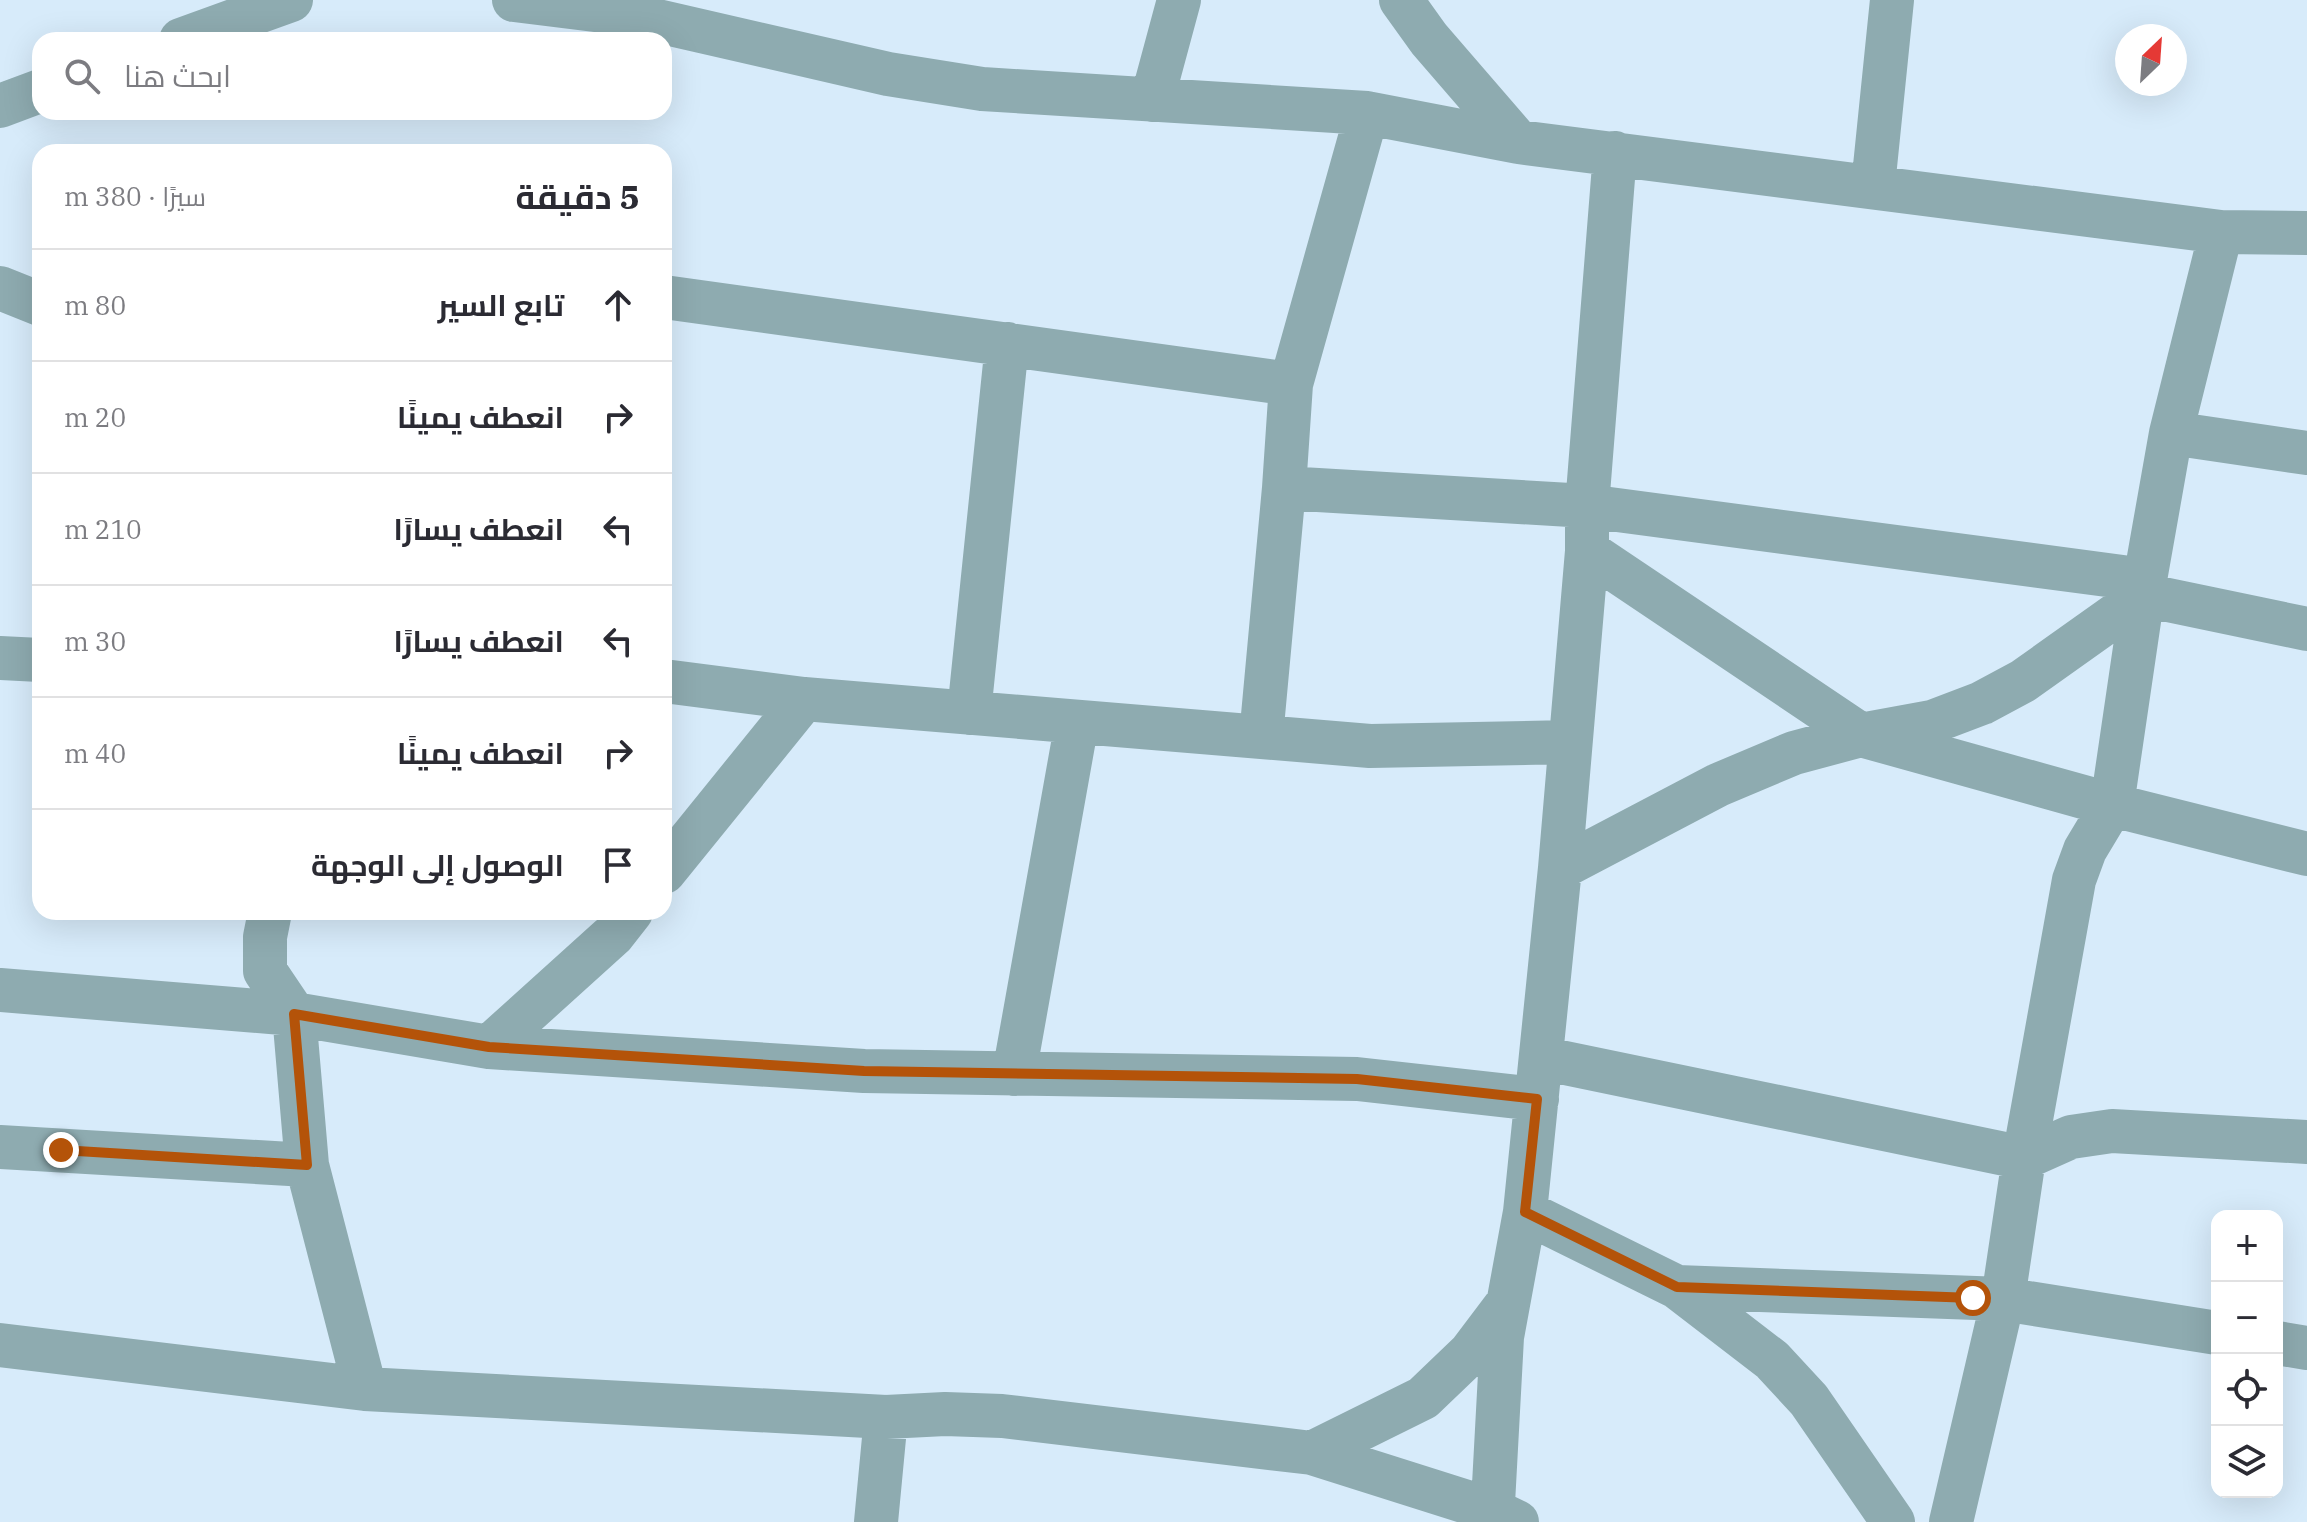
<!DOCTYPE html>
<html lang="ar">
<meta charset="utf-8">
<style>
body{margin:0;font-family:"IBM Plex Serif",Cairo,serif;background:#f2f2f3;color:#2b2b33;direction:rtl}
.controls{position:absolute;right:24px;bottom:24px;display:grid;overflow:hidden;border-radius:16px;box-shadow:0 8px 32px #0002}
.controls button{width:72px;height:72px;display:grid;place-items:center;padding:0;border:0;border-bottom:2px solid #e1e1e2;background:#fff;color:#2b2b33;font:40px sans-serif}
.compass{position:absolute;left:2115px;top:24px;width:72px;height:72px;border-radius:50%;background:#fff;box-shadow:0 8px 32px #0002;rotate:25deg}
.stop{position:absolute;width:24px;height:24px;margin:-18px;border:6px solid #b45309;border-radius:50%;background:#fff}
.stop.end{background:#b45309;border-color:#fff;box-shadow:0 2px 8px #0008}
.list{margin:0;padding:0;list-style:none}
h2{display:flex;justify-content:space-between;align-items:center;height:104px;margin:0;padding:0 32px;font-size:34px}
h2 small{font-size:26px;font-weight:400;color:#7c7c81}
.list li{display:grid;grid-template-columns:52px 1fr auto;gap:24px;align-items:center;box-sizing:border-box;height:112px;padding:0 32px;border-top:2px solid #e1e1e2}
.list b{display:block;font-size:30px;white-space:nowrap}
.list em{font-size:26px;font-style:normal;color:#7c7c81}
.icon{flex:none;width:44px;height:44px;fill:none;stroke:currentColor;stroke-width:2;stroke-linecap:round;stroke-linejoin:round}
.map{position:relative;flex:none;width:2307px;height:1522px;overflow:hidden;direction:ltr}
.search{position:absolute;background:#fff;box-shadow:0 8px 32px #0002;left:32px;top:32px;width:640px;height:88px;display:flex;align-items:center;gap:20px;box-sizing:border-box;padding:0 28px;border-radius:24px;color:#7c7c81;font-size:30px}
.panel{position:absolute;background:#fff;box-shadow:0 8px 32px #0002;left:32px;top:144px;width:640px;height:776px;border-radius:24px;direction:rtl}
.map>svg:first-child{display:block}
</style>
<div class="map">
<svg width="2307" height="1522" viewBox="0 0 2307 1522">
<rect width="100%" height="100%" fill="#d7ebfa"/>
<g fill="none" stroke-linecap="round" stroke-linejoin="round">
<!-- minor -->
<path stroke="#8eabb0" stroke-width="44" d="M514,0L627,14L888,74L982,89L1367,113
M1401,0L1429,39L1518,142L2221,232L2307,233
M181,40L291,0
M1152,100L1179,0
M0,106L40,91
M1873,186L1892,0
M0,288L40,304
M664,297L1291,384
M2171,433L2307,453
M1284,488L1587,506L2145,580
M1587,551L1861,735L2112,805L2307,854
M0,658L40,660
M664,681L804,699L1370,746L1570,742
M969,713L1007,344
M1261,737L1284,488L1291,384L1367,113L1518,142
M1560,868L1718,785L1794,753L1861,735L1932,722L1982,703L2023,681L2144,595L2307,629
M664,872L804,699
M270,912L265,937V971L294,1014L307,1165L365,1389
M0,990L294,1014L489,1047L864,1071L1357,1079L1537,1099
M489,1047L613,935L631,912
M1541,1058L2024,1158L2071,1137L2112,1131L2307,1142
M1014,1074L1077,722
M0,1147L307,1165
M1525,1212L1677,1287L1772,1360L1809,1400L1893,1522
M1677,1287L2003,1299L2217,1333
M2277,1343L2307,1348
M0,1345L365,1389L886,1417L945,1414L1002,1416L1312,1453L1492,1510L1517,1522
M1312,1453L1423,1398L1470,1353L1507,1304
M876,1522L886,1417
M1492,1522L1502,1337L1525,1212L1560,868L1587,551V506L1615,153
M1951,1522L2003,1299L2024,1158L2074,880L2085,850L2112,805L2145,580L2171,433L2221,232"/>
</g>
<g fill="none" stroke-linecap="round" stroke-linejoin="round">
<!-- route -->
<path stroke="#b45309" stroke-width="10" d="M61,1150L307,1165L294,1014L489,1047L864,1071L1357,1079L1537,1099L1525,1212L1677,1287L1973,1298"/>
</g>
</svg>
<div class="controls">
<button>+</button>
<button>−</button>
<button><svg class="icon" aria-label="locate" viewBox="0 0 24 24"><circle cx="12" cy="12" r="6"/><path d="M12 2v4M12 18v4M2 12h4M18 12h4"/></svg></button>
<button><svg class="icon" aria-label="layers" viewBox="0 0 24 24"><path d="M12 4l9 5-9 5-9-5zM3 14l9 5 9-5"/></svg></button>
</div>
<svg class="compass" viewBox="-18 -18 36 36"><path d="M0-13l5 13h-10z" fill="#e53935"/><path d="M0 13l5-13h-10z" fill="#7c7c81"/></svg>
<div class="stop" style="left:1973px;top:1298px"></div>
<div class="stop end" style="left:61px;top:1150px"></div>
<div class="search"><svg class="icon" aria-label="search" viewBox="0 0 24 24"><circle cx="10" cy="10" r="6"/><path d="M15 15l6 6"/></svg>ابحث هنا</div>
<section class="panel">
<h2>5 دقيقة<small>سيرًا · 380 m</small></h2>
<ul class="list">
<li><svg class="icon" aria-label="ahead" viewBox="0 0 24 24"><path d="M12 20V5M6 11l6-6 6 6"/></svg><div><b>تابع السير</b></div><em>80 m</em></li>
<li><svg class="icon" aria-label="right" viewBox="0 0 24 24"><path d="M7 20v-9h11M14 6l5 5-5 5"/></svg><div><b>انعطف يمينًا</b></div><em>20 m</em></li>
<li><svg class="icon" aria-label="left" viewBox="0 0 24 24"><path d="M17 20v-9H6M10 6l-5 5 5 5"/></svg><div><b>انعطف يسارًا</b></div><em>210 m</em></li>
<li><svg class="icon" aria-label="left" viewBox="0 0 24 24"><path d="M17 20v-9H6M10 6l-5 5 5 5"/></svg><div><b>انعطف يسارًا</b></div><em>30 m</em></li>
<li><svg class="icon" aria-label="right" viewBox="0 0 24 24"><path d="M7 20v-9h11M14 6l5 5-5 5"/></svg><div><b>انعطف يمينًا</b></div><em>40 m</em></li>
<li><svg class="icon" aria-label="arrive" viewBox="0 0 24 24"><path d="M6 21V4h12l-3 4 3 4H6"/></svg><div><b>الوصول إلى الوجهة</b></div></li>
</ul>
</section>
</div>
